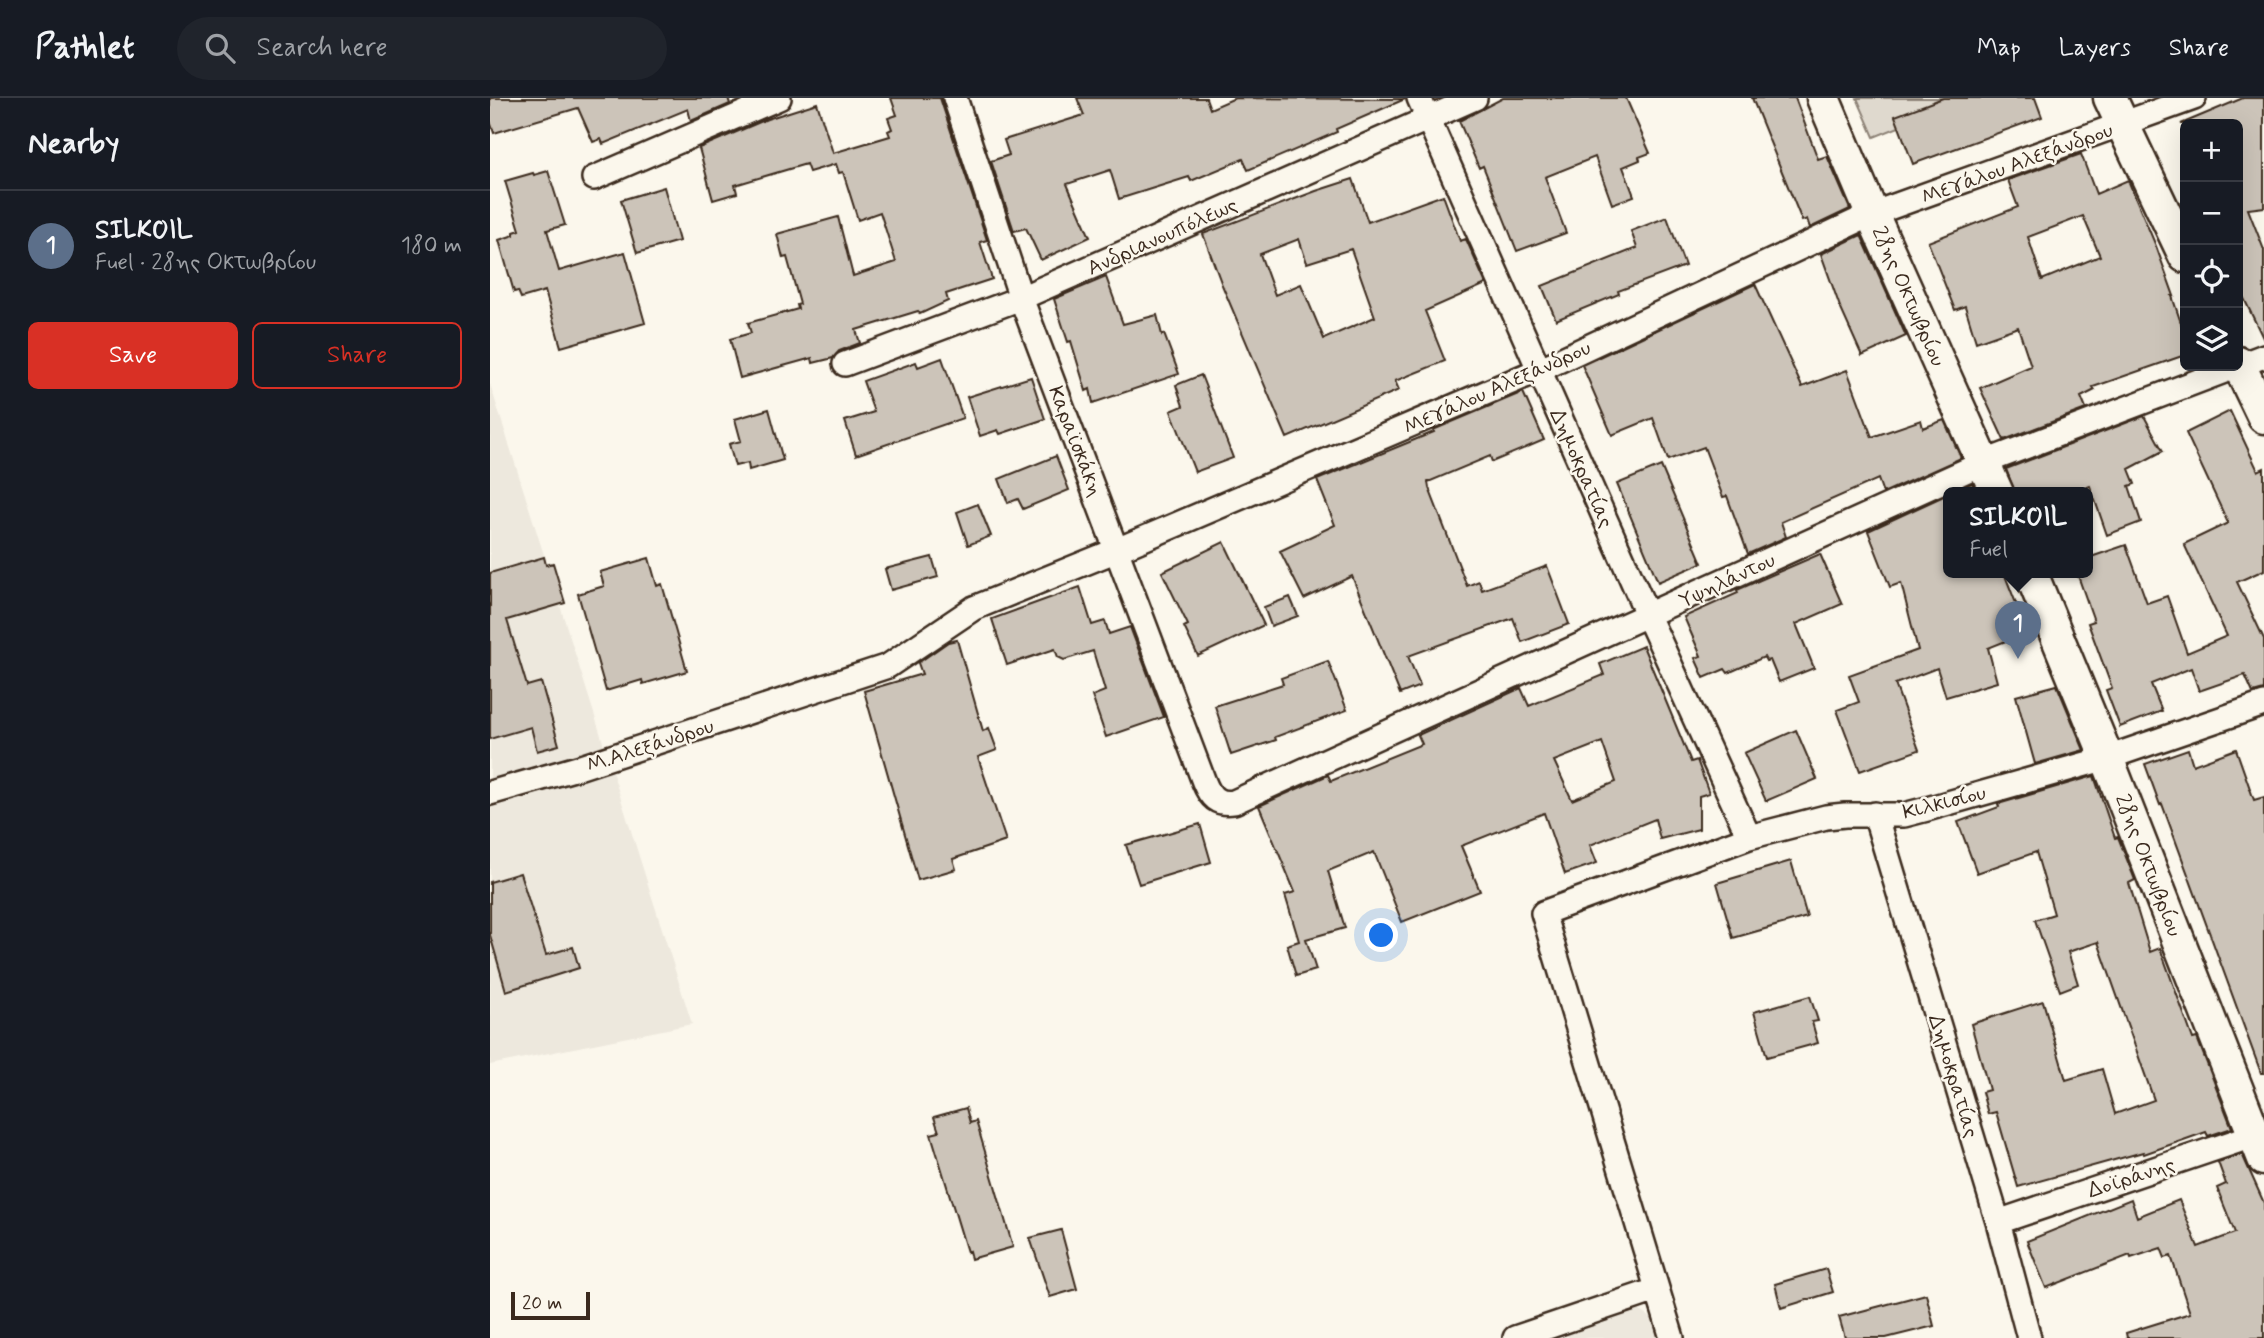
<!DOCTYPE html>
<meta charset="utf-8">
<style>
body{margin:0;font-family:Mynerve,sans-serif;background:#20242c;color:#f1f3f6}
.controls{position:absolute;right:21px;top:21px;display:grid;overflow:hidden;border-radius:10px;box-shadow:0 7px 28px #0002}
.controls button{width:63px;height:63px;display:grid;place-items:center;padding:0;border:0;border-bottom:2px solid #363941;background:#171b24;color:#f1f3f6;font:35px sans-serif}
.scale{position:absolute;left:21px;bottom:18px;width:79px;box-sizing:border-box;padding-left:7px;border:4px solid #3b2a1e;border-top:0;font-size:19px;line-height:24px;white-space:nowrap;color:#3b2a1e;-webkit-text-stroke:5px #fbf7ec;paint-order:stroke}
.you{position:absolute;left:892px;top:838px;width:24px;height:24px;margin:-18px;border:5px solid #fff;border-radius:50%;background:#1a73e8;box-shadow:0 0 0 10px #1a73e833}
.badge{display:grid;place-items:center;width:46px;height:46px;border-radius:50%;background:#d93025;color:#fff;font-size:23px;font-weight:700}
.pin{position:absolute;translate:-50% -58px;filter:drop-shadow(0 2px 4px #0008)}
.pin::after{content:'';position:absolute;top:37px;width:24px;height:21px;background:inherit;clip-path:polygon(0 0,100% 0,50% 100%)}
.popup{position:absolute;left:1453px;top:389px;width:150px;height:91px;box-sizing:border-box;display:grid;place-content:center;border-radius:10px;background:#171b24;filter:drop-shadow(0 2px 5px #0005);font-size:23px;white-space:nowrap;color:#9ea1a6}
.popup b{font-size:26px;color:#f1f3f6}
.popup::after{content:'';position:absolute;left:50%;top:100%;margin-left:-14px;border:14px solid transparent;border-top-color:#171b24}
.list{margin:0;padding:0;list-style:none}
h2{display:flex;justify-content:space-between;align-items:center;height:91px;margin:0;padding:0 28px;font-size:30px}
h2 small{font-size:23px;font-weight:400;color:#9ea1a6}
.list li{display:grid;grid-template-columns:46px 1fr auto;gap:21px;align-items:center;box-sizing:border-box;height:112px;padding:0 28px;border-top:2px solid #363941}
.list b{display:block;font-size:26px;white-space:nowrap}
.list p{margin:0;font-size:23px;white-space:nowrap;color:#9ea1a6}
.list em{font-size:23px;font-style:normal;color:#9ea1a6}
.actions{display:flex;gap:14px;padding:21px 28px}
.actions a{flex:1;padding:16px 0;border:2px solid #d93025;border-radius:10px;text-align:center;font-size:24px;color:#d93025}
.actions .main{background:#d93025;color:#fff}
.icon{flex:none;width:38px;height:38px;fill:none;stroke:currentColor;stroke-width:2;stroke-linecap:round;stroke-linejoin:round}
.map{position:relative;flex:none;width:1774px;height:1240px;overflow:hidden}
header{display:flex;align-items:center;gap:42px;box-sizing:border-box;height:98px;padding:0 35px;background:#171b24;border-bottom:2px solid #363941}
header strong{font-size:33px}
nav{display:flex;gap:38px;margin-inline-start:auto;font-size:24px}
.search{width:490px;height:63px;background:#20242c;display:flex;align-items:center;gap:18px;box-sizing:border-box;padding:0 24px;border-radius:38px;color:#9ea1a6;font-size:26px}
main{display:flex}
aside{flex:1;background:#171b24}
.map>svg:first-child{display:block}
</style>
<header>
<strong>Pathlet</strong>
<div class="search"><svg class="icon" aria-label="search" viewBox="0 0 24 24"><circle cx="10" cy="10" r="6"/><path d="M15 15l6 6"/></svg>Search here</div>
<nav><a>Map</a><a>Layers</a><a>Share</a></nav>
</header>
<main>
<aside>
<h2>Nearby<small></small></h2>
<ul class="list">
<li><span class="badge" style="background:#5c6f8a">1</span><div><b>SILKOIL</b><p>Fuel · 28ης Οκτωβρίου</p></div><em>180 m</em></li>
</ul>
<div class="actions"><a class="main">Save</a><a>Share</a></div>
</aside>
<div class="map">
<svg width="1774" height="1240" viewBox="0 0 1774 1240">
<rect width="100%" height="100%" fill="#fbf7ec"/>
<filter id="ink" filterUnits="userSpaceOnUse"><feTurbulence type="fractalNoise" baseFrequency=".0143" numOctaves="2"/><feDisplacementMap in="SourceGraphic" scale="14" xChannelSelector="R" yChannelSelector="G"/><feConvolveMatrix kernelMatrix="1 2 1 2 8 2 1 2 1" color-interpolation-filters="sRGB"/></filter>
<g filter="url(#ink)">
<!-- built -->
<path fill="#ede8dd" d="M0,286L202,926L0,967Z
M1147,1211L1170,1225L1175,1240H1078L1076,1234Z"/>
<!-- green -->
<path fill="#dfd9ce" stroke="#8d8276" stroke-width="2" d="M1367,0H1481L1384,39Z"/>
<!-- building -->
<path fill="#ccc4b9" stroke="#3b2a1e" stroke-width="2" fill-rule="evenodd" d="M0,0H238L240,6L201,23L198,11L113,46L111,41L103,44L88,10L4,35L0,23Z
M401,0H450L497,142L490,144L502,181L456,196L458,203L430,216L428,213L366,232L370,245L349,253L343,260L323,265L322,260L250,280L240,241L261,235L258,225L308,211L307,207L310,206L297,159L293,160L287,136L348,119L363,178L406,164L390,114L368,122L353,74L349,75L346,66L319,74L316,66L245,87L247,95L223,102L209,50L277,21L327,5L343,55L400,38L398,33L402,31L398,20L407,17Z
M587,0H716L720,11L745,0L915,1L846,31L847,34L758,72L753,61L701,83L699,79L629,101L620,72L577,86L600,139L551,162L536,130L524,133L501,63L519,57L514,42L594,17Z
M1013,0H1136L1160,55L1149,59L1150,62L1133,69L1144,98L1122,106L1105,59L1055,79L1076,135L1027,153L993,68L989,70L969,23Z
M1262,0H1305L1328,61L1337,58L1360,111L1320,130L1317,121L1312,123Z
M1453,0H1545L1552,19L1423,66L1405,18Z
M1753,0H1774V109L1758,111L1774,152V242L1748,188V26H1691Z
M1591,56L1606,96L1638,82L1666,148L1684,198H1682L1695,237V257L1603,289L1605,292L1591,299L1596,311L1514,342L1490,290L1541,268L1528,229L1486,244L1475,208L1465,212L1438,144L1528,109L1518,82ZM1593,118L1610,158L1552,182L1538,139Z
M58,73L75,127L57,132L69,173L135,154L155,225L71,249L55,193L31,200L28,193L24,194L9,142L24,137V134L30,132L15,83L43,75L44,77Z
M863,81L878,124L953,97L970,143L976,141L996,186L935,213L955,263L905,283L909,292L797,340L732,187L713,136L826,93ZM809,141L817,165L861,151L885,219L834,241L811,186L785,197L770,156Z
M174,89L189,143L147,155L131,102Z
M1177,119L1195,168L1128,193L1129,196L1066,222L1052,188L1147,150L1141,133Z
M1371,137L1416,238L1372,258L1350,209L1331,156Z
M616,179L633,226L667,217L672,237L674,236L689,276L603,305L600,291L596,293L581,243L578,244L564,201Z
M1265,186L1312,289L1357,272L1382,339L1431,322L1433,330L1454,322L1471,360L1393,395L1388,381L1291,424L1296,439L1258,456L1237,398L1233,399L1214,349L1178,362L1163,320L1122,337L1092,267Z
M452,260L473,320L366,357L355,323L384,314L373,283L426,264L428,269Z
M711,277L743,360L705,374L681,313L693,308L686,287Z
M541,279L555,321L510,336L508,332L490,338L477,299Z
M1033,294L1054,342L1002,364L1000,358L938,384L939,390L977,488L989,483L992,492L1057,468L1079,526L1032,544L1023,520L918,558L930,588L910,596L862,478L814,501L790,453L845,427L827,382L944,334L943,332Z
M279,311L293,362L259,372L258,365L245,368L239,346L251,343L245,321Z
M1740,313L1768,373L1774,370V472L1747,484L1774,541V592L1763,595L1755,577L1709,593L1701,570L1661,586L1672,613L1630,629L1616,592L1622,590L1598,525L1604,523L1587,475H1598V460L1636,447L1657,505L1677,498L1697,555L1737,538L1694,446L1738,425L1696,335Z
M1654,318L1673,353L1639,371L1645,386L1639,388L1651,424L1617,437L1600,388L1582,395H1525L1516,371Z
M566,358L579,392L533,411L528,401L518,405L509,381Z
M1171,368L1212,465L1168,484L1127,386Z
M1482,385L1487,395H1461Z
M1458,396V475H1514L1529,513L1514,519L1521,541L1498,550L1507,584L1456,599L1447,570L1405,586L1429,652L1370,673L1347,612L1369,604L1359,577L1428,552L1411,485L1400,489L1378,433Z
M488,406L501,438L478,447L467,414Z
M734,444L774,527L708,558L694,529L698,527L672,474Z
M1330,456L1352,506L1306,526L1324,570L1289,584L1280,562L1276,563L1274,559L1238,575L1235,571L1214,580L1205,560L1211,558L1194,519L1248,495L1247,492Z
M54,459L56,467L63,465L75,505L17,522L37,588L51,584L69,647L47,653L41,629L0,641V475Z
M442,459L448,479L401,492L395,471Z
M159,460L167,488L172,486L197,573L153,586L152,582L116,593L88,496L114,488L110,474Z
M590,489L602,527L615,523L619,536L640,529L674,619L616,639L602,598L615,593L603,553L574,562L568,559L565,551L517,567L502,521Z
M800,499L808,518L781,528L774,509Z
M467,542L493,633L499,630L507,652L488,659L516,743L463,761L466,771L428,782L374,593L432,576L428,565L458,544Z
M1153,548L1201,664L1207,662L1219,695L1209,698V731L1170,741L1165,721L1100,747L1107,765L1075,776L1054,715L971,748L990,793L912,824L884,754L838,773L855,830L816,841L826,872L806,878L797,847L809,843L795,797L805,794L769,708L838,677L841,683L932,646L928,637L1031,590L1039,608L1114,577L1110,566ZM1112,644L1126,684L1082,702L1064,663Z
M838,563L857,612L785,639L786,642L741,657L725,608L793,586L791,580Z
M1567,587L1594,652L1545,666L1526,598Z
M1306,632L1327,681L1276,703L1254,655Z
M1698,651L1703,667L1746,651L1764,702L1774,699V975H1771L1672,706L1670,707L1655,666Z
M1604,678L1625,740L1628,739L1645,782L1639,785L1660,854L1670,850L1703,941L1707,940L1742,1030L1718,1038L1716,1034L1654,1056L1653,1054L1528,1089L1506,1014L1498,1016L1492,994L1499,992L1481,926L1553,903L1576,982L1612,971L1625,1016L1664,1002L1608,844L1578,854L1588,886L1570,893L1545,822L1564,816L1546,754L1487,775L1468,724L1509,709L1508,706Z
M710,726L721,764L649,786L636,747Z
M1301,763L1317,819L1243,840L1227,785Z
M30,775L56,857L83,849L89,870L16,893L0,837V784Z
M1320,898L1328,923L1322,924L1328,945L1277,959L1264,914Z
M476,1010L480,1025L486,1023L523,1149L481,1161L479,1153L477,1154L441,1036L449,1034L444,1019Z
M1752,1056L1774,1105V1240H1637L1636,1235L1700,1215L1681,1158L1675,1160L1671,1150L1641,1160L1640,1157L1556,1190L1537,1143L1641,1101L1647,1119L1689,1102L1708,1149L1745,1135L1727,1090L1736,1086L1728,1064Z
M571,1132L587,1191L560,1199L540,1140Z
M1336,1171L1343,1194L1291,1210L1285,1186Z
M1436,1196L1444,1228L1396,1240H1355L1349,1219Z"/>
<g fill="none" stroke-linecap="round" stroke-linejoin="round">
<defs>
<path id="minor" d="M465,0L531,200L714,684C720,699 727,707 744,704L1495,364L1774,258
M929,0L1158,518L1259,739
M104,80L289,0
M355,266L531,200L985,0
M0,695L91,669L398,568L484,510L627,452L1049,272L1382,116L1704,0
M1385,716L1508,1124L1539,1240
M1508,1124L1774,1034
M1025,1240L1166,1192
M1182,1240L1053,815L1259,739L1336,719L1355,717H1414L1437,711L1617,660L1774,606"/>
<path id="secondary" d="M1333,0L1382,116L1507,395
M1620,0L1695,158
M1748,265L1774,319
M1541,475L1617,660L1774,1061"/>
</defs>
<!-- minor casing -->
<use href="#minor" stroke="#3b2a1e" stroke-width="28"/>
<!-- secondary casing -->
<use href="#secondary" stroke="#3b2a1e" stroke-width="37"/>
<!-- minor -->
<use href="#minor" stroke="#fbf7ec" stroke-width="23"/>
<!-- secondary -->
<use href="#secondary" stroke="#fbf7ec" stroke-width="32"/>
</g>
</g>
<g text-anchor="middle" stroke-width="5" stroke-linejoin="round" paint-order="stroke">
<!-- street labels -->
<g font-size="21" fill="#3b2a1e" stroke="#fbf7ec">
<text transform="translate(1527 65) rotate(-20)" y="7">Μεγάλου Αλεξάνδρου</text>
<text transform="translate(672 138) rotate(-24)" y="7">Ανδριανουπόλεως</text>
<text transform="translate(1419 198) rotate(66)" y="7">28ης Οκτωβρίου</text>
<text transform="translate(1007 289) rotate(-24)" y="7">Μεγάλου Αλεξάνδρου</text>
<text transform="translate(586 343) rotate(69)" y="7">Καραϊσκάκη</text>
<text transform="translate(1092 370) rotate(66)" y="7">Δημοκρατίας</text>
<text transform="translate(1237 482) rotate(-25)" y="7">Υψηλάντου</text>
<text transform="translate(160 647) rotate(-18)" y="7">Μ.Αλεξάνδρου</text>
<text transform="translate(1454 704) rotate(-14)" y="7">Κιλκισίου</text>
<text transform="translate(1659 767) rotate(69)" y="7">28ης Οκτωβρίου</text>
<text transform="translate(1464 978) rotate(73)" y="7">Δημοκρατίας</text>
<text transform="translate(1641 1079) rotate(-18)" y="7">Δοϊράνης</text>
</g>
</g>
</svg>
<div class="controls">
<button>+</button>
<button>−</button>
<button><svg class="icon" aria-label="locate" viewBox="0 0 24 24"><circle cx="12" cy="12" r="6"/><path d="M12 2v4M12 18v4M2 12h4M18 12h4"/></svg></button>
<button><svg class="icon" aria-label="layers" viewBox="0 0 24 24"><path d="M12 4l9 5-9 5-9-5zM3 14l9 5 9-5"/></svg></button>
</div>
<div class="scale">20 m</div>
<div class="you"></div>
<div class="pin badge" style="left:1528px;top:561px;background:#5c6f8a">1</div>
<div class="popup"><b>SILKOIL</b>Fuel</div>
</div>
</main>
